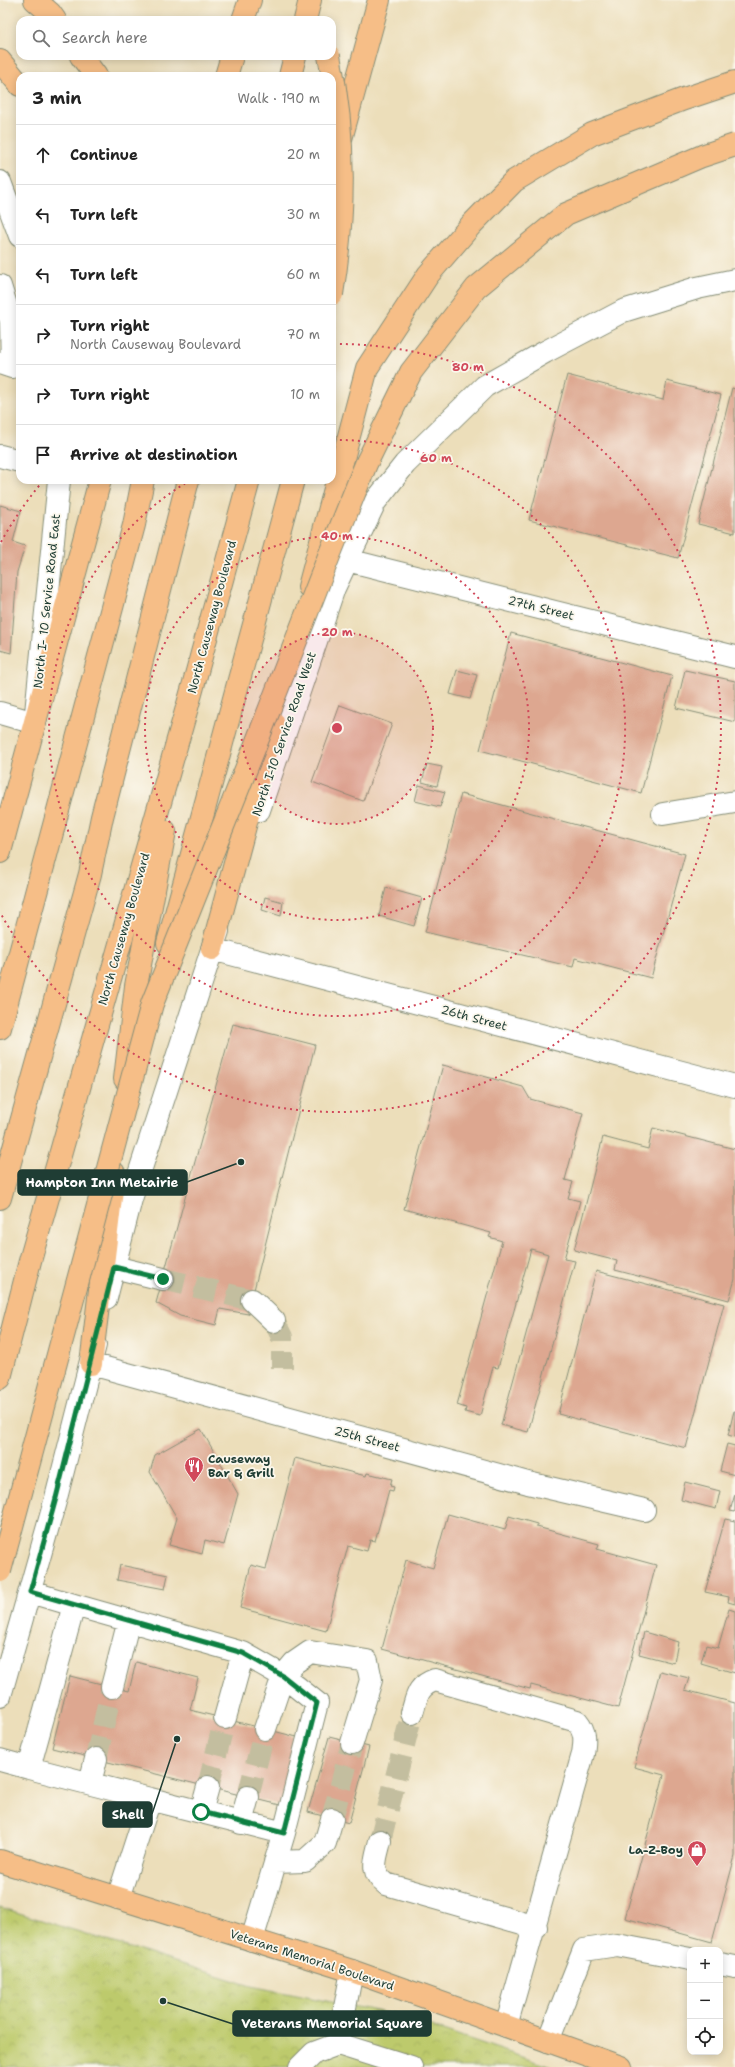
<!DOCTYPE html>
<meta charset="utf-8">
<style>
body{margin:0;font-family:"Shantell Sans",sans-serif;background:#f2f2f2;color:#222}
.controls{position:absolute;right:12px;bottom:12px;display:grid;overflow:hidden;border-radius:8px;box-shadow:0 2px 10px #0003}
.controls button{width:36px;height:36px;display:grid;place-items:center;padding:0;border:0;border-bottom:1px solid #e0e0e0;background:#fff;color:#222;font:20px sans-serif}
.stop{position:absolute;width:12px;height:12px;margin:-9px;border:3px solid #0b8043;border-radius:50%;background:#fff}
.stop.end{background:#0b8043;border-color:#fff;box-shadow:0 1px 4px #0008}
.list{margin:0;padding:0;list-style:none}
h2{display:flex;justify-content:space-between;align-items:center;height:52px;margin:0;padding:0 16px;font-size:17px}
h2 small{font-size:13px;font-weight:400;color:#767676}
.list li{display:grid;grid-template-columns:26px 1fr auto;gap:12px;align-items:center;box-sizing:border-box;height:60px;padding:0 16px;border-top:1px solid #e0e0e0}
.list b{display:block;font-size:15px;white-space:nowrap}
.list p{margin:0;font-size:13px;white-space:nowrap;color:#767676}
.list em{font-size:13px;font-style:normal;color:#767676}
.icon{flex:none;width:22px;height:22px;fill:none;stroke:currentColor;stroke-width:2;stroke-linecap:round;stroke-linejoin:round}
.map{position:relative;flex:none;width:735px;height:2067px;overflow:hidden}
.search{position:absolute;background:#fff;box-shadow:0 2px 10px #0003;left:16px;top:16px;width:320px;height:44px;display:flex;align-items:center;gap:10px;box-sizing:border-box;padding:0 14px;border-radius:12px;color:#767676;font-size:15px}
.panel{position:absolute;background:#fff;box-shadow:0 2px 10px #0003;left:16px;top:72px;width:320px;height:412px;border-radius:12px}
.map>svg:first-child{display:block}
</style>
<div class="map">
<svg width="735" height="2067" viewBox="0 0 735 2067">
<defs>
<pattern id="park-crowns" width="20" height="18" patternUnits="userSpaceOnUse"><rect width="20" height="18" fill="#bdca6c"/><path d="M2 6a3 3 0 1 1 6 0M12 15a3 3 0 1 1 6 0" fill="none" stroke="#a2ae5e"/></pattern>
</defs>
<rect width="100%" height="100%" fill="#fbf7ec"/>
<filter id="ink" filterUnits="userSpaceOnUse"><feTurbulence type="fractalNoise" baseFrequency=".025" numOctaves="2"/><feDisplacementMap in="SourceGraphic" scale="8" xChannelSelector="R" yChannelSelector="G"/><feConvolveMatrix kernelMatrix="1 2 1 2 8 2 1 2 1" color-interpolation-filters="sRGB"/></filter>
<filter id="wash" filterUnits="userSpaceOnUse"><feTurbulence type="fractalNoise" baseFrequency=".012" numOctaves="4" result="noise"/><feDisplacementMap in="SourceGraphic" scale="16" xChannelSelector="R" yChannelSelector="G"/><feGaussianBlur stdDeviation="0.9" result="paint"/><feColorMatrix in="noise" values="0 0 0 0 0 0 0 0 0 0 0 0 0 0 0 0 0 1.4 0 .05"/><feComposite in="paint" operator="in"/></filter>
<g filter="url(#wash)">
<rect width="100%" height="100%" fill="#ecdeba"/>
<!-- park -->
<path fill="url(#park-crowns)" stroke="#6e8450" d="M0,1907L251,1986L402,2016L551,2067H0Z"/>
<g id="blocks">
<!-- building -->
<path fill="#dda790" d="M567,375L663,400L667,381L721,395L678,558L529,520Z
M732,388L735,389V533L698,524Z
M0,505L21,511L13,542L25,546L17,572L11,653L0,650Z
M511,633L672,676L641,793L480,750Z
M457,670L477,675L470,699L450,694Z
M685,670L735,681V722L676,708Z
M340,705L392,724L363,801L312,782Z
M427,764L442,767L437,786L422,782Z
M419,785L445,792L440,807L415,801Z
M461,794L685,854L651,978L575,958L573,967L425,932Z
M386,888L422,898L414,926L379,916Z
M265,897L283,902L281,916L262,910Z
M233,1024L315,1045L248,1314L220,1309L216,1325L180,1316L156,1303Z
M443,1065L523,1087L530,1099L583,1113L565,1180L573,1182L568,1198L580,1201L564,1259L575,1261L528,1432L501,1425L548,1254L531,1249L498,1368L493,1367L480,1416L465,1412L466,1408L457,1405L502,1241L489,1237L491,1233L404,1209Z
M653,1128L735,1149V1279L729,1300L615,1270L617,1261L574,1250L603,1137L648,1149Z
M596,1271L724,1304L686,1448L558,1414Z
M734,1411H735V1437L728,1435Z
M201,1429L238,1494L224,1545L205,1540L202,1554L169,1545L177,1518L150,1472L155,1455Z
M727,1444L735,1446V1475L720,1471Z
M295,1458L366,1476L367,1473L392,1479L390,1486L394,1487L393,1491L389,1490L375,1541L370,1540L367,1551L348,1546L326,1631L240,1608L251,1565L266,1569Z
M685,1482L720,1491L716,1509L681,1500Z
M735,1494V1512L730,1511Z
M448,1514L505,1530L509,1516L537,1524V1527L599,1544L597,1549L656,1565L618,1708L531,1685L530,1689L382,1649L406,1560L433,1568Z
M725,1519L735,1521V1604L728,1602L729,1597L705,1592Z
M120,1565L168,1575L165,1589L117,1580Z
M729,1609L735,1611V1673L701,1663L706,1645L718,1648Z
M644,1632L678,1642L674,1663L639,1654Z
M136,1662L198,1678L190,1710L301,1738L284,1806L52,1748L70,1676L129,1691Z
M660,1671L689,1678L685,1690L735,1703V1856L712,1942L625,1918L664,1775L634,1767Z
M329,1737L369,1747L349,1823L308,1812Z"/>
</g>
</g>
<g filter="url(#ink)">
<use href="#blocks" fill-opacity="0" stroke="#868e77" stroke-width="1"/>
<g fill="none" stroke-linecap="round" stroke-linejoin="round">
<!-- minor-tunnel -->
<path stroke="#c3be9f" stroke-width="22" stroke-dasharray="22 11" stroke-linecap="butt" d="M163,1279L252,1300
M274,1321L282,1337V1368
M96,1759L112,1687
M208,1787L225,1718
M248,1797L265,1729
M332,1819L352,1743
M380,1841L412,1713"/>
<defs>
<path id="minor" d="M0,182L20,236
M0,286L11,321L12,367L0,363
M0,456L20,461
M347,560L735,657
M0,713L35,723L59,480
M259,810L334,588L375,502L405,464L485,386L545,352L623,311L697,288L735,280
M663,814L735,802
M212,949L735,1086
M114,1267L163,1279
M106,1298L131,1199L218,931
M252,1300L274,1321
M91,1364L528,1483L644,1510
M30,1592L74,1605L29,1768L150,1799
M74,1605L243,1653L283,1676L317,1703L284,1833
M112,1687L129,1620
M0,1696L56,1498L95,1345
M412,1713C417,1697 417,1686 435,1680L577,1721C586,1732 585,1740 583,1754L506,2026
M225,1718L243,1653
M265,1729L283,1676L294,1663L310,1652L367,1661L371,1680L352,1743
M0,1760L29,1768
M90,1783L96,1759
M201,1812L208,1787
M241,1823L248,1797
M380,1841C376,1859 369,1871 386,1884L536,1927
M275,1862L305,1861L325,1843L332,1819
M118,1898L150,1799L284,1833L252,1940
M720,1964L735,1967
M548,2041L584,1950L617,1945L690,1959
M338,2044L352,1971
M300,2067L314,2053L338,2044L411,2067"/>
<path id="major" d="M0,1861L352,1971L621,2067"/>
<path id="highway" d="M35,0L50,13L55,20
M243,20L250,0
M305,20L310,0
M81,56L96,76
M0,61L20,85
M226,76L232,56
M290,76L295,56
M341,139L379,0
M309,587L367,368L428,275L471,225L514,181L592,134L684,99L735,82
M0,852L100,480
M168,943L293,480
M212,949L273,722
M0,1028L134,525L143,480
M125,1079L136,986L165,831
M0,1198L90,874L102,817L188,480
M91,1364L114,1173
M0,1378L30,1261L192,690L249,480"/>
</defs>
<!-- minor casing -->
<use href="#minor" stroke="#868e77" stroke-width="24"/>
<!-- major casing -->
<use href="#major" stroke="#868e77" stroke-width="24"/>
<!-- highway casing -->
<use href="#highway" stroke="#868e77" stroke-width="24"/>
<!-- minor -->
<use href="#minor" stroke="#fff" stroke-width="22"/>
<!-- major -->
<use href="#major" stroke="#f6be87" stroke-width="22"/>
<!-- highway -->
<use href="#highway" stroke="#f6be87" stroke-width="22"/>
<defs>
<path id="highway-bridge" d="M329,56C346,134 345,215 332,294
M0,1571L152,1004L254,749L329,556L366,464L411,372L476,288L566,214L702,156L735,145"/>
</defs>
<!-- highway-bridge casing -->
<use href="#highway-bridge" stroke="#868e77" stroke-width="24" stroke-linecap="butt"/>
<!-- highway-bridge -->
<use href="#highway-bridge" stroke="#f6be87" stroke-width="22"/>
</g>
</g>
<g fill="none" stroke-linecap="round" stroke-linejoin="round" filter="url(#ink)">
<!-- route -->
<path stroke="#0b8043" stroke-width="5" d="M163,1279L114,1267L56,1498L30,1592L243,1653L283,1676L317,1703L284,1833L201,1812"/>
</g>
<!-- distance rings -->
<circle cx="337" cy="728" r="96" fill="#d1495b" fill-opacity=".12"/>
<g fill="none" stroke="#d1495b" stroke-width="2" stroke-dasharray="2 4">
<circle cx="337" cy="728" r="96"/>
<circle cx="337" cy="728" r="192"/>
<path d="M334 440A288 288 0 1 1 189 481"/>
<path d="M1 542A384 384 0 0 1 43 481M334 344A384 384 0 1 1 1 914"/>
</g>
<!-- icons -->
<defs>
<symbol id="restaurant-pin" viewBox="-11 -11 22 30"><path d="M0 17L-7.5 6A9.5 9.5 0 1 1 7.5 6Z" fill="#d1495b" stroke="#fbf7ec"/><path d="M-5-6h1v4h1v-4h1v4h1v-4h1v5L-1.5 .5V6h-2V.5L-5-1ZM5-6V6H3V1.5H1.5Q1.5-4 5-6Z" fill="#fff"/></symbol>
<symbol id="shop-pin" viewBox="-11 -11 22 30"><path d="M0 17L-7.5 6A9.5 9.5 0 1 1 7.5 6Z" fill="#d1495b" stroke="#fbf7ec"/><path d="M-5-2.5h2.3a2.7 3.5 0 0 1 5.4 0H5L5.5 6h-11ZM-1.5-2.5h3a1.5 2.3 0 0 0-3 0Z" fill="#fff"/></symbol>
</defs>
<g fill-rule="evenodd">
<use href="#restaurant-pin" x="183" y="1455" width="22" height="30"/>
<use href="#shop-pin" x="686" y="1839" width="22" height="30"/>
</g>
<g text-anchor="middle" stroke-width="3.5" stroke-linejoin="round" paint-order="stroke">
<!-- street labels -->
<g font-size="12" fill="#1f3d34" stroke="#fbf7ec">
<text transform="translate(47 601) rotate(-84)" y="4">North I- 10 Service Road East</text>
<text transform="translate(541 608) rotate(14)" y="4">27th Street</text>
<text transform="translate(212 617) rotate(-75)" y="4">North Causeway Boulevard</text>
<text transform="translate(284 734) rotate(-71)" y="4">North I-10 Service Road West</text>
<text transform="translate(124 929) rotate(-74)" y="4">North Causeway Boulevard</text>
<text transform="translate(474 1018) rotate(15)" y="4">26th Street</text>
<text transform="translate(367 1439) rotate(15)" y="4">25th Street</text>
<text transform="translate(312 1960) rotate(18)" y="4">Veterans Memorial Boulevard</text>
</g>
<!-- poi labels -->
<g font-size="12" font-weight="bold" fill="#1f3d34" stroke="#fbf7ec" text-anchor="start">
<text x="208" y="1463">Causeway<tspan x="208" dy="14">Bar &amp; Grill</tspan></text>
<text x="683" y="1854" text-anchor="end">La-Z-Boy</text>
</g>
</g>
<circle cx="337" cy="728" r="6" fill="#d1495b" stroke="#fbf7ec" stroke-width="2"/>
<g font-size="12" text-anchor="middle" font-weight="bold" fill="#d1495b" stroke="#fbf7ec" stroke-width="3.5" stroke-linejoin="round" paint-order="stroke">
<text x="468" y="371">80 m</text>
<text x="436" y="462">60 m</text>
<text x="337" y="540">40 m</text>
<text x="337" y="636">20 m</text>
</g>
<!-- callouts -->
<path fill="none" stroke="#1f3d34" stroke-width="1.5" d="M241 1162L187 1182M177 1739L152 1814M163 2001L233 2024"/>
<g fill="#1f3d34" stroke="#fbf7ec" stroke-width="1.5">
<circle cx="241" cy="1162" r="4"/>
<circle cx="177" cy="1739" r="4"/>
<circle cx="163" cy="2001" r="4"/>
</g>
<g fill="#1f3d34" stroke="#1f3d34" stroke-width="1.5">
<rect x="18" y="1170" width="169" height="25" rx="4"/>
<rect x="103" y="1802" width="49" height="25" rx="4"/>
<rect x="233" y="2011" width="198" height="25" rx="4"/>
</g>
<g font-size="13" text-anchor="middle" font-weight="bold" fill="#fff">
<text x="102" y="1187">Hampton Inn Metairie</text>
<text x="128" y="1819">Shell</text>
<text x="332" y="2028">Veterans Memorial Square</text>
</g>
</svg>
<div class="controls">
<button>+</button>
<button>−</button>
<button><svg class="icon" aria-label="locate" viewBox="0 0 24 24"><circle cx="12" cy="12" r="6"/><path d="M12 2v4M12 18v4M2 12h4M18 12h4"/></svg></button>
</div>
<div class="stop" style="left:201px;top:1812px"></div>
<div class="stop end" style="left:163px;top:1279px"></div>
<div class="search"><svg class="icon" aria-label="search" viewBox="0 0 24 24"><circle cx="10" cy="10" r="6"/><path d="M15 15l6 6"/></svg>Search here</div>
<section class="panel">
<h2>3 min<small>Walk · 190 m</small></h2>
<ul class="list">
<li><svg class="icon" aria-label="ahead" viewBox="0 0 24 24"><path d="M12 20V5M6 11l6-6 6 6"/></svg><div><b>Continue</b></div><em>20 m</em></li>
<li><svg class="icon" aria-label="left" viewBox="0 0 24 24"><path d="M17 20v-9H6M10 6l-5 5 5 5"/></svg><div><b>Turn left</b></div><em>30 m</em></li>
<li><svg class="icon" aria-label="left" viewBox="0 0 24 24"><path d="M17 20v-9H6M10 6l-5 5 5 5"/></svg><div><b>Turn left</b></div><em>60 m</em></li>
<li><svg class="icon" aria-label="right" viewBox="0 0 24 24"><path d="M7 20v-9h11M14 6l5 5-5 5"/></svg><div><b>Turn right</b><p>North Causeway Boulevard</p></div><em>70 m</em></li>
<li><svg class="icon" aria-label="right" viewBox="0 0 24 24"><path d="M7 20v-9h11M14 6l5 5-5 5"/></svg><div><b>Turn right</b></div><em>10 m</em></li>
<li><svg class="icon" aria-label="arrive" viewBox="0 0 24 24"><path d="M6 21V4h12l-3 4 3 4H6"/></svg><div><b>Arrive at destination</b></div></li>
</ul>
</section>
</div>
